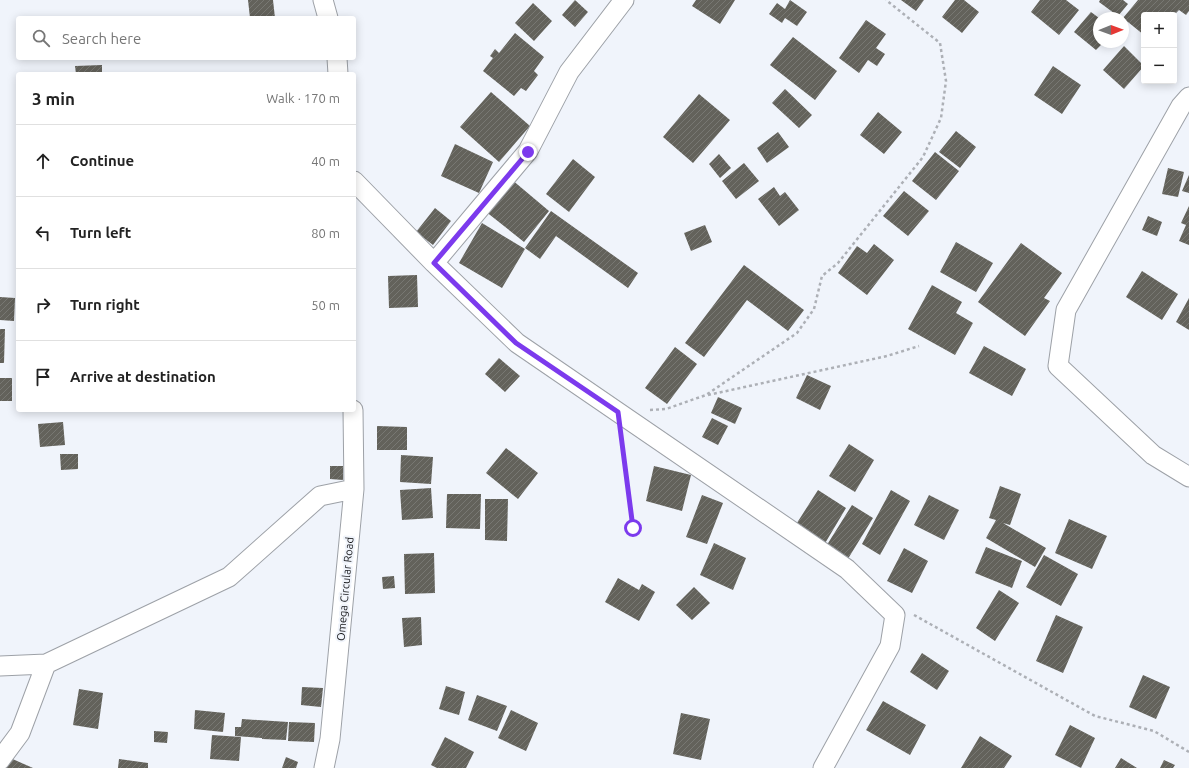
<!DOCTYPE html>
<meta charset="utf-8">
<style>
body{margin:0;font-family:Ubuntu,sans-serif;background:#f6f6f6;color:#222}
.controls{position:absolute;right:12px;top:12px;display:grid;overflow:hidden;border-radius:4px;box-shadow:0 2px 10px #0003}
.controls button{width:36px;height:36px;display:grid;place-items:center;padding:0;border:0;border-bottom:1px solid #e0e0e0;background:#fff;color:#222;font:20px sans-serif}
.compass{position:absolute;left:1093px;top:12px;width:36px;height:36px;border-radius:50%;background:#fff;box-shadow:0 2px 10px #0003;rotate:89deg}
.stop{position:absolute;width:12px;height:12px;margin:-9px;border:3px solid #7c3aed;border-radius:50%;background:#fff}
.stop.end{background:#7c3aed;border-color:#fff;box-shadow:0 1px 4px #0008}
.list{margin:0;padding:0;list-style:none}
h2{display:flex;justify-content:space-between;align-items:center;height:52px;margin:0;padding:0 16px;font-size:17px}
h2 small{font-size:13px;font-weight:400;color:#767676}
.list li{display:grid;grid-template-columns:26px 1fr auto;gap:12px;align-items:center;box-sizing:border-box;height:72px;padding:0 16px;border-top:1px solid #e0e0e0}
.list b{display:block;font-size:15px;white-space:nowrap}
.list em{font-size:13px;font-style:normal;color:#767676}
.icon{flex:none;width:22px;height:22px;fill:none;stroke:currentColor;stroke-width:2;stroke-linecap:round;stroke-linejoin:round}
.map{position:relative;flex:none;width:1189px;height:768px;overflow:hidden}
.search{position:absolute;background:#fff;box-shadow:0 2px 10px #0003;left:16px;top:16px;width:340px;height:44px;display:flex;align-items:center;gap:10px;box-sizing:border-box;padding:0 14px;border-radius:4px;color:#767676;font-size:15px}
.panel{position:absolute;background:#fff;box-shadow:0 2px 10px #0003;left:16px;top:72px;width:340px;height:340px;border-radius:4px}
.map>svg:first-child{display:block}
</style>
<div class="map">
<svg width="1189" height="768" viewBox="0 0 1189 768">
<defs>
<pattern id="building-hatch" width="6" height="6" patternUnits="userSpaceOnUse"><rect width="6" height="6" fill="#63625b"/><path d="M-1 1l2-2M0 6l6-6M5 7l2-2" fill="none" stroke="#787873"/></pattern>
</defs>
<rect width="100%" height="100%" fill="#f0f4fb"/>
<!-- building -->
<path fill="url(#building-hatch)" d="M248,0H273L275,18H250Z
M575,0L588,12L575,27L562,15Z
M696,0H735L720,24L692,6Z
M790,0L807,12L797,26L785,18L782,23L769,14L777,3L785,9Z
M901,0H924L916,11Z
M955,0H964L979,12L962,33L942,17Z
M1040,0H1066L1079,10L1059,35L1031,12Z
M1100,0H1123L1128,4L1118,16L1099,2Z
M1138,0H1189V11L1186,15L1179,10L1174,15H1144V35L1123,18Z
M533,3L552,21L534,41L515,23Z
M1091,12L1099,18V42H1104L1096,50L1074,32Z
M866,20L886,34L876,48L885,54L877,66L868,60L859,73L839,58Z
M515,33L544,57L534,71L538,75L526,91L521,88L514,96L483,71L493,58L490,56L495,49L499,53Z
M793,37L837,71L815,100L770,65Z
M1124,46L1144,66L1124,89L1103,70Z
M102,65V74H76L75,66Z
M1053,66L1081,85L1062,114L1034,95Z
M785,89L812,115L799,128L772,103Z
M491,92L530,126L499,162L460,127Z
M699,94L730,120L693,163L663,137Z
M878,112L902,132L884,154L860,135Z
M956,131L976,147L960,168L939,152Z
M778,132L789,147L767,163L757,148Z
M455,144L493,162L479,193L441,176Z
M935,152L959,171L936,200L912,181Z
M719,154L731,168L720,178L709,164Z
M573,159L595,177L569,212L546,194Z
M744,163L759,181L736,199L722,181Z
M1168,168L1184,172L1178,197L1162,194Z
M1189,175V193L1182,191Z
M511,179L549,211L524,242L485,211Z
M774,187L780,196L785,192L799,210L779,226L758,199Z
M904,191L929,211L908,236L883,216Z
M1189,206V245L1179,241L1186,225L1181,223Z
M435,208L451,221L433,245L416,232Z
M551,211L638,273L628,288L556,236L540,259L525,248Z
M1148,216L1162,222L1157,236L1142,230Z
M482,223L525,249L502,288L459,263Z
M705,225L712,242L691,251L684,233Z
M956,242L993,263L976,292L940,272Z
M1021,243L1062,273L1044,298L1050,301L1025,336L978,302Z
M874,244L894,260L867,295L838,273L857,246L867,253Z
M744,265L804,310L788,331L747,300L704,357L685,343Z
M1142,271L1178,294L1162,320L1126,297Z
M417,275L418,307L389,308L388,276Z
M932,285L962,302L956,313L973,323L955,355L908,329Z
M0,297L15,298L14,321L0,320Z
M1189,298V330L1176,322Z
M0,329H5L4,363H0Z
M984,346L1026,369L1012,396L969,373Z
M675,347L697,364L667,404L645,388Z
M499,358L520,376L505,392L485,374Z
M807,375L831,386L820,410L796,398Z
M0,378H12V401H0Z
M718,397L742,408L735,424L711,413Z
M712,418L728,426L718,445L702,437Z
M63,422L65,445L40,447L38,424Z
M377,426L407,427V450H377Z
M849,444L874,460L855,492L829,476Z
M506,448L538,473L518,499L486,473Z
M60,454H78V469L61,470Z
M401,455L433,457L431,484L400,482Z
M330,466H343V480L330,479Z
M654,466L691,475L682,511L646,501Z
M1000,486L1021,494L1010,525L1003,523L1046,548L1035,567L986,538L996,520L989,518Z
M431,488L433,518L402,520L400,490Z
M818,490L846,508L824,545L795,526Z
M891,490L910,501L880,555L862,544Z
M447,494H481L480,529L446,528Z
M702,495L723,503L707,544L686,537Z
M929,495L959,510L944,540L914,525Z
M485,499H508L507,541L485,540Z
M852,505L873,518L846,562L825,548Z
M1069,519L1107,536L1092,569L1055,553Z
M714,543L746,558L733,590L700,575Z
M986,547L1022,561L1012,588L975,573Z
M904,548L928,561L912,593L887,581Z
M434,553L435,593L405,594L404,554Z
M1044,555L1078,574L1061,606L1026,587Z
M394,576L395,588L383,589L382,577Z
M618,578L639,590L642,584L655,592L639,621L605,602Z
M694,587L710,603L692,620L676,605Z
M999,590L1019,603L995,641L976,628Z
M1056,615L1083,627L1063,673L1036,661Z
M421,617L422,645L404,647L402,618Z
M922,653L949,671L937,690L910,672Z
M1143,675L1170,687L1156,719L1129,707Z
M446,686L465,692L459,715L439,709Z
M302,687L323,688L321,707L301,705Z
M79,689L103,693L98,729L73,725Z
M477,695L507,706L497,731L468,720Z
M883,701L926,725L910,755L866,730Z
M195,710L225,713L223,732L194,729Z
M511,710L538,723L526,751L498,738Z
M681,713L710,719L701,760L673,754Z
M242,719L288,722L286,740L262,739L263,726L262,738L235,736V727H241Z
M289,722L315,723L314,742L288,741Z
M1070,725L1095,738L1081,768L1055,755Z
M154,731L168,732L167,743L154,742Z
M212,735L241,737L239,761L210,759Z
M980,736L1012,756L1004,768H961Z
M445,737L474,752L466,768H437L431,765Z
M8,757L33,768H3Z
M286,757L298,762L296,768H282Z
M1121,758L1137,768H1115Z
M119,759L148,763V768H118Z
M1164,760L1175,765L1173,768H1160Z"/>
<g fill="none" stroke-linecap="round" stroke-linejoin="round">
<defs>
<path id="minor" d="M323,0L328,18
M337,58L338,74
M1189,97L1181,106L1066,310L1058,366L1153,455L1189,477
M354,181L434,263L517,343L847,569L895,615L890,646L823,768
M434,263L528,151L569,72L624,0
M0,666L46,664L229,577L320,496L354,489
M0,760L20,733L46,664
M324,768L330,739L354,489L353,410"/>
</defs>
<!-- minor casing -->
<use href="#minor" stroke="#9da1a7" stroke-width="21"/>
<!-- path -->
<path stroke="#adb0b6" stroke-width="2.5" stroke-dasharray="3 3" stroke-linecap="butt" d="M708,395L887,356L919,346
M650,410L666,409L706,395L797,333L814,309L822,276L838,263L923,157L941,118L946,81L940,43L886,0
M621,437L633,528
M914,615L1095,716L1154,731L1189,752"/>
<!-- minor -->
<use href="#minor" stroke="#fff" stroke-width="19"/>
</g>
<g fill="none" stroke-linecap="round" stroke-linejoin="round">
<!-- route -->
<path stroke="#7c3aed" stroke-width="5" d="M528,152L434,263L516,343L618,412L633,528"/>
</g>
<g text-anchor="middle" stroke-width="4" stroke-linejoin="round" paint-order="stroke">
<!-- street labels -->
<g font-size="11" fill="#151619" stroke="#f0f4fb">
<text transform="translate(345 589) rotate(-85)" y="4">Omega Circular Road</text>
</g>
</g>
</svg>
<div class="controls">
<button>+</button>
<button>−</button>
</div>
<svg class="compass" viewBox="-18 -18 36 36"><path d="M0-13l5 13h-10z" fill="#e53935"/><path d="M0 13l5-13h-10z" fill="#767676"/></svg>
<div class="stop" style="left:633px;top:528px"></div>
<div class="stop end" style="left:528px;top:152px"></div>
<div class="search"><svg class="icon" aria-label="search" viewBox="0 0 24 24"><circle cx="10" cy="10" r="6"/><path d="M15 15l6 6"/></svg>Search here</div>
<section class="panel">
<h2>3 min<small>Walk · 170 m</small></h2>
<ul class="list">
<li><svg class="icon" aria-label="ahead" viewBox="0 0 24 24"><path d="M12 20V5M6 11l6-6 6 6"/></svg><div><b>Continue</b></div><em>40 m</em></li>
<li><svg class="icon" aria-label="left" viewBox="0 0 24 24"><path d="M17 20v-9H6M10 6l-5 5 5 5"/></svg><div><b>Turn left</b></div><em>80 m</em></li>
<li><svg class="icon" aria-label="right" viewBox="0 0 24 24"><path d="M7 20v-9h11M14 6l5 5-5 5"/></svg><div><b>Turn right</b></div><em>50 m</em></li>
<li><svg class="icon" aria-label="arrive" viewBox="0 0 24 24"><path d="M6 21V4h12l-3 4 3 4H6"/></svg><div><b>Arrive at destination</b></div></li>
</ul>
</section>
</div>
